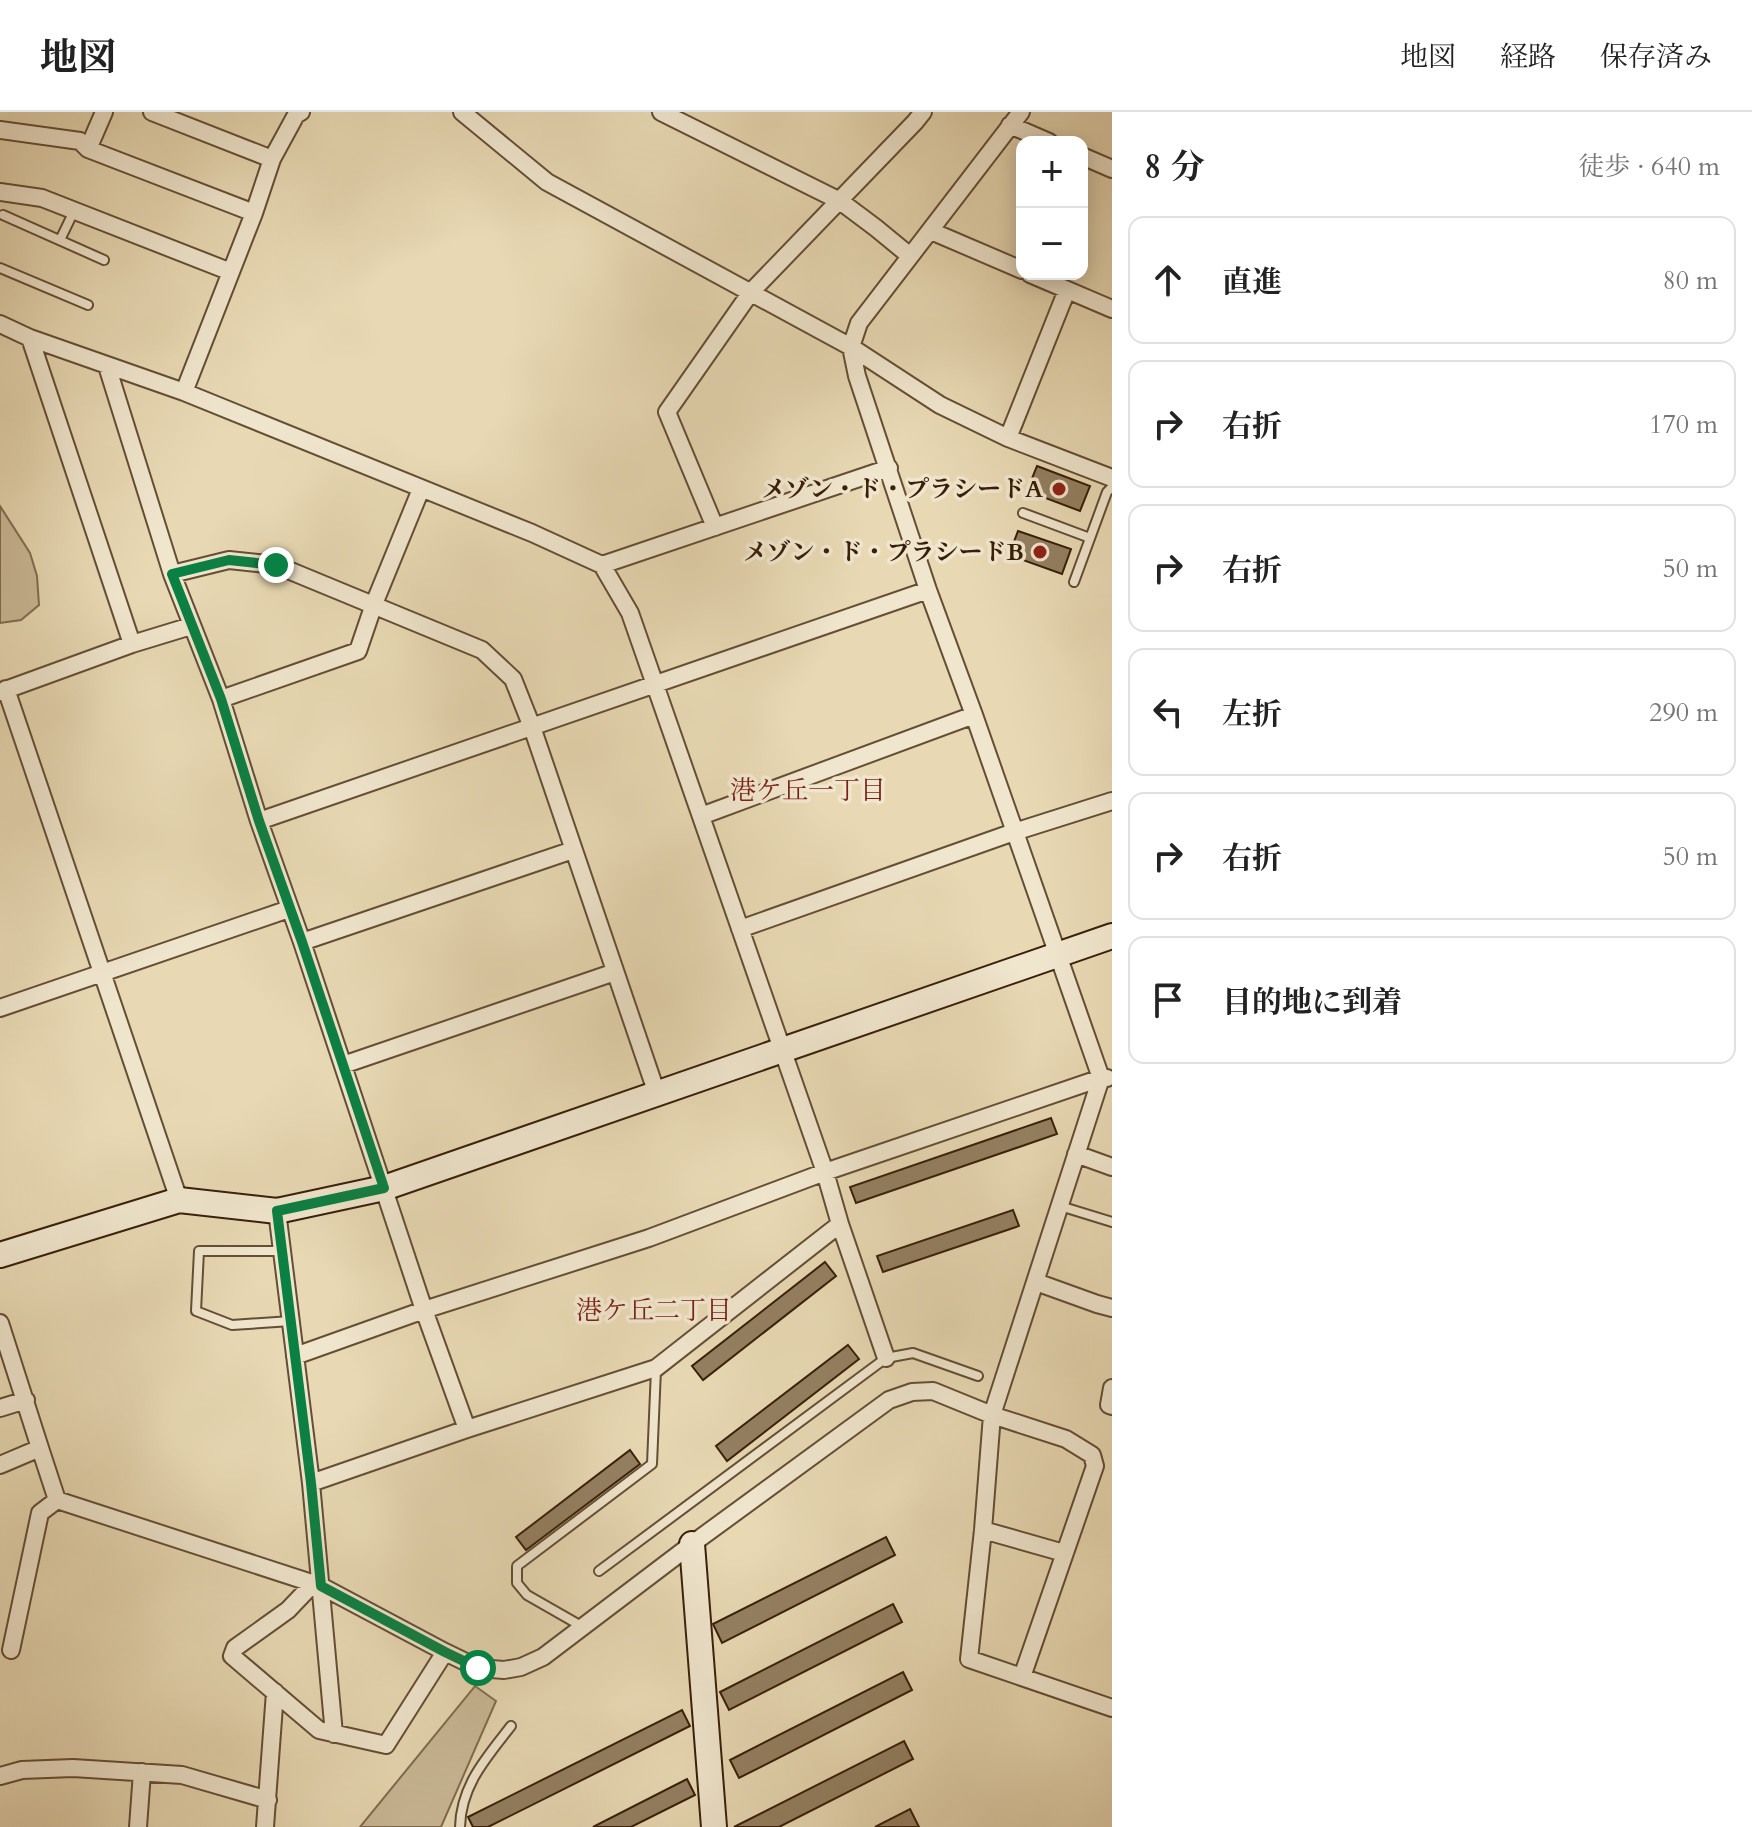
<!DOCTYPE html>
<html lang="ja">
<meta charset="utf-8">
<style>
body{margin:0;font-family:Cardo,"Noto Serif JP",serif;background:#f6f6f6;color:#222}
.controls{position:absolute;right:24px;top:24px;display:grid;overflow:hidden;border-radius:16px;box-shadow:0 4px 20px #0003}
.controls button{width:72px;height:72px;display:grid;place-items:center;padding:0;border:0;border-bottom:2px solid #e0e0e0;background:#fff;color:#222;font:40px sans-serif}
.stop{position:absolute;width:24px;height:24px;margin:-18px;border:6px solid #0b8043;border-radius:50%;background:#fff}
.stop.end{background:#0b8043;border-color:#fff;box-shadow:0 2px 8px #0008}
.list{margin:0;padding:0;list-style:none}
h2{display:flex;justify-content:space-between;align-items:center;height:104px;margin:0;padding:0 32px;font-size:34px}
h2 small{font-size:26px;font-weight:400;color:#767676}
.list li{display:grid;grid-template-columns:52px 1fr auto;gap:24px;align-items:center;box-sizing:border-box;height:128px;margin:0 16px 16px;padding:0 16px;border:2px solid #e0e0e0;border-radius:16px}
.list b{display:block;font-size:30px;white-space:nowrap}
.list em{font-size:26px;font-style:normal;color:#767676}
.icon{flex:none;width:44px;height:44px;fill:none;stroke:currentColor;stroke-width:2;stroke-linecap:round;stroke-linejoin:round}
.map{position:relative;flex:none;width:1112px;height:1715px;overflow:hidden}
header{display:flex;align-items:center;gap:48px;box-sizing:border-box;height:112px;padding:0 40px;background:#fff;border-bottom:2px solid #e0e0e0}
header strong{font-size:38px}
nav{display:flex;gap:44px;margin-inline-start:auto;font-size:28px}
main{display:flex}
aside{flex:1;background:#fff}
.map>svg:first-child{display:block}
</style>
<header>
<strong>地図</strong>
<nav><a>地図</a><a>経路</a><a>保存済み</a></nav>
</header>
<main>
<div class="map">
<svg width="1112" height="1715" viewBox="0 0 1112 1715">
<rect width="100%" height="100%" fill="#e8d9b4"/>
<filter id="stains"><feTurbulence type="fractalNoise" baseFrequency=".0025" numOctaves="4"/><feColorMatrix values="0 0 0 0 .2 0 0 0 0 .09 0 0 0 0 .02 0 0 0 .5 -.17"/></filter>
<radialGradient id="worn" r=".72"><stop offset=".6" stop-color="#630" stop-opacity="0"/><stop offset="1" stop-color="#630" stop-opacity=".3"/></radialGradient>
<!-- green -->
<path fill="#cab997" stroke="#816c50" stroke-width="2" d="M0,394L30,441L37,464L39,493L21,508L0,511Z
M475,1574L496,1589L441,1715H360Z"/>
<!-- building -->
<path fill="#948062" stroke="#381f09" stroke-width="2" d="M1037,354L1090,374L1080,399L1027,379Z
M1018,419L1071,437L1062,462L1009,443Z
M1051,1006L1057,1022L856,1091L850,1075Z
M1013,1098L1019,1114L883,1160L877,1144Z
M825,1150L836,1164L703,1268L692,1254Z
M848,1233L859,1247L727,1349L716,1334Z
M630,1338L640,1352L526,1438L516,1425Z
M886,1425L895,1443L722,1531L713,1512Z
M893,1492L902,1510L729,1598L720,1580Z
M903,1560L912,1578L739,1666L730,1648Z
M682,1598L690,1614L488,1715H473L468,1705Z
M904,1629L913,1647L779,1715H734Z
M687,1667L695,1683L631,1715H593Z
M910,1697L919,1715H875Z"/>
<g fill="none" stroke-linecap="round" stroke-linejoin="round">
<defs>
<path id="lane" d="M3,103L104,148
M60,128L74,99
M0,156L88,193
M1023,401L1090,426
M1074,470L1107,380L1112,375
M1060,1094L1112,1110
M282,1139H199L196,1199L232,1213L291,1209
M599,1459L886,1246L913,1241L978,1264
M583,1515L527,1483L517,1471V1454L652,1352L656,1257
M460,1715C461,1673 487,1645 511,1614"/>
<path id="street" d="M104,0L88,37L254,101
M152,0L272,47
M462,0L547,70L851,235L940,293L1008,326L1112,366
M661,0L840,89L876,116L910,144
M1021,0L859,211L851,235L857,264L928,478L974,603L1101,966L992,1303L983,1418L969,1547L1112,1596
M1010,13L1049,30
M0,18L80,29L88,37
M1082,44L1112,57
M0,80L42,86L231,160
M931,119L1022,158
M1030,162L1112,197
M0,212L30,226L184,280L532,421L602,453L630,501L825,1060L840,1112L886,1246
M30,226L132,532
M107,254L172,462L221,587L259,709L302,830L424,1198L467,1317
M184,280L254,101L272,47L296,3L301,0
M1008,326L1067,178
M715,415L667,300L751,180L915,10L923,0
M602,453L889,356
M172,462L229,448L276,453L482,538L513,567L532,615L657,982
M6,577L179,1088
M0,580L132,532L191,514
M221,587L358,539L374,492L421,377
M701,704L974,603
M259,709L928,478
M740,817L1014,720L1112,689
M302,830L573,738
M0,896L289,797
M343,953L615,860
M1076,1042L1112,1055
M277,1099L311,1371L334,1622
M1036,1170L1097,1192L1112,1196
M0,1211L40,1336L0,1353
M295,1244L424,1198L649,1126L825,1060L1101,966H1107
M1112,1276L1109,1293L1112,1294
M0,1296L26,1288
M40,1336L57,1388L321,1474L445,1540L478,1556L504,1558L521,1555L543,1545L692,1432L889,1288L912,1280L933,1279L992,1303L1066,1327L1092,1343L1095,1354L1022,1565
M311,1371L467,1317L656,1256L840,1112
M983,1418L1064,1441
M321,1474L308,1477L288,1498L235,1536L232,1544L319,1618L386,1633L445,1540
M11,1538L40,1401L57,1388
M0,1664L22,1658L73,1656L182,1663L268,1688
M138,1715L142,1660
M265,1715L275,1580"/>
<path id="secondary" d="M0,1143L179,1088L277,1099L384,1076L1112,824
M692,1432L714,1715"/>
</defs>
<!-- lane casing -->
<use href="#lane" stroke="#644e34" stroke-width="12"/>
<!-- street casing -->
<use href="#street" stroke="#644e34" stroke-width="20"/>
<!-- secondary casing -->
<use href="#secondary" stroke="#381f09" stroke-width="28"/>
<!-- lane -->
<use href="#lane" stroke="#f0e6ce" stroke-width="8"/>
<!-- street -->
<use href="#street" stroke="#f0e6ce" stroke-width="16"/>
<!-- secondary -->
<use href="#secondary" stroke="#f0e6ce" stroke-width="24"/>
</g>
<g fill="none" stroke-linecap="round" stroke-linejoin="round">
<!-- route -->
<path stroke="#0b8043" stroke-width="10" d="M276,453L229,448L172,462L221,587L259,709L302,830L384,1076L277,1099L311,1371L321,1474L445,1540L478,1556"/>
</g>
<!-- markers -->
<g fill="#8f2418" stroke="#f0e6ce" stroke-width="3">
<circle cx="1059" cy="377" r="8"/>
<circle cx="1040" cy="440" r="8"/>
</g>
<g text-anchor="middle" stroke-width="7" stroke-linejoin="round" paint-order="stroke">
<!-- poi labels -->
<g font-size="24" font-weight="bold" fill="#381f09" stroke="#f0e6ce" text-anchor="end">
<text x="1043" y="385">メゾン・ド・プラシードA</text>
<text x="1024" y="448">メゾン・ド・プラシードB</text>
</g>
<!-- neighbourhood labels -->
<g font-size="26" fill="#7a1f14" stroke="#f0e6ce">
<text x="808" y="687">港ケ丘一丁目</text>
<text x="654" y="1207">港ケ丘二丁目</text>
</g>
</g>
<rect width="100%" height="100%" filter="url(#stains)"/>
<rect width="100%" height="100%" fill="url(#worn)"/>
</svg>
<div class="controls">
<button>+</button>
<button>−</button>
</div>
<div class="stop" style="left:478px;top:1556px"></div>
<div class="stop end" style="left:276px;top:453px"></div>
</div>
<aside>
<h2>8 分<small>徒歩 · 640 m</small></h2>
<ul class="list">
<li><svg class="icon" aria-label="ahead" viewBox="0 0 24 24"><path d="M12 20V5M6 11l6-6 6 6"/></svg><div><b>直進</b></div><em>80 m</em></li>
<li><svg class="icon" aria-label="right" viewBox="0 0 24 24"><path d="M7 20v-9h11M14 6l5 5-5 5"/></svg><div><b>右折</b></div><em>170 m</em></li>
<li><svg class="icon" aria-label="right" viewBox="0 0 24 24"><path d="M7 20v-9h11M14 6l5 5-5 5"/></svg><div><b>右折</b></div><em>50 m</em></li>
<li><svg class="icon" aria-label="left" viewBox="0 0 24 24"><path d="M17 20v-9H6M10 6l-5 5 5 5"/></svg><div><b>左折</b></div><em>290 m</em></li>
<li><svg class="icon" aria-label="right" viewBox="0 0 24 24"><path d="M7 20v-9h11M14 6l5 5-5 5"/></svg><div><b>右折</b></div><em>50 m</em></li>
<li><svg class="icon" aria-label="arrive" viewBox="0 0 24 24"><path d="M6 21V4h12l-3 4 3 4H6"/></svg><div><b>目的地に到着</b></div></li>
</ul>
</aside>
</main>
